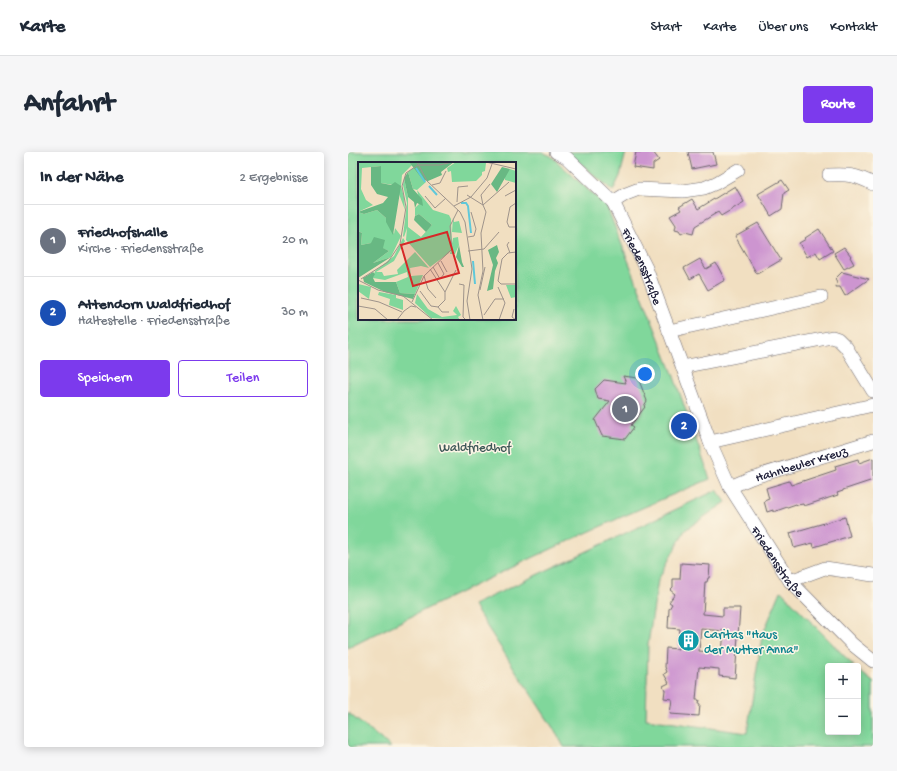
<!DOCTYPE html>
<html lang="de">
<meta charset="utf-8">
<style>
body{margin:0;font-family:"Gochi Hand",sans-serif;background:#f6f6f7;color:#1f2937}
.controls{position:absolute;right:12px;bottom:12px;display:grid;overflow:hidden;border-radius:4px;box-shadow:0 2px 10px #0003}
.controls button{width:36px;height:36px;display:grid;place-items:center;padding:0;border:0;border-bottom:1px solid #e0e1e3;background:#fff;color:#1f2937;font:20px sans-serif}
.you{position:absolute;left:297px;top:222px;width:14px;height:14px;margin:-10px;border:3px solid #fff;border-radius:50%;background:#1a73e8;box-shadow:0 0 0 6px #1a73e833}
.badge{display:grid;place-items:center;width:26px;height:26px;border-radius:50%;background:#7c3aed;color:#fff;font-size:13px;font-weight:700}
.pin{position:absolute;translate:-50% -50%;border:2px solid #fff;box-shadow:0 1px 4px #0006}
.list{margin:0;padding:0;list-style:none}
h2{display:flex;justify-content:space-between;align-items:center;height:52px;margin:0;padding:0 16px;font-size:17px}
h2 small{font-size:13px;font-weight:400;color:#747a83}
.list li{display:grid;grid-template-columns:26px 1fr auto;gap:12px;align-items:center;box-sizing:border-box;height:72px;padding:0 16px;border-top:1px solid #e0e1e3}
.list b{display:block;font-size:15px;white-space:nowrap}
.list p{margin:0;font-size:13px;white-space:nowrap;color:#747a83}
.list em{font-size:13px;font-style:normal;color:#747a83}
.actions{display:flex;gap:8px;padding:12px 16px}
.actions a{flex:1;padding:9px 0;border:1px solid #7c3aed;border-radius:4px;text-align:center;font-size:14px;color:#7c3aed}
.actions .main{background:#7c3aed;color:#fff}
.map{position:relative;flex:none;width:525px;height:595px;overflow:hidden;border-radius:4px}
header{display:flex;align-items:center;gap:24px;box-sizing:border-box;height:56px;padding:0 20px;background:#fff;border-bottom:1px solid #e0e1e3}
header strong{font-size:19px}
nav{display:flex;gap:22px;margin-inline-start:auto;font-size:14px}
.intro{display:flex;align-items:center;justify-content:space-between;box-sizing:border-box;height:96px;padding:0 24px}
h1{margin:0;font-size:28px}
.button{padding:10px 18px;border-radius:4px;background:#7c3aed;color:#fff;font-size:14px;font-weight:700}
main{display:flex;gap:24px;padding:0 24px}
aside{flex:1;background:#fff;border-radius:4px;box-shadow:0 2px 10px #0003}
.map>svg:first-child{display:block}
</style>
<header>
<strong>Karte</strong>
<nav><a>Start</a><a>Karte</a><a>Über uns</a><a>Kontakt</a></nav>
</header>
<div class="intro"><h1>Anfahrt</h1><a class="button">Route</a></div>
<main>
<aside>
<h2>In der Nähe<small>2 Ergebnisse</small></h2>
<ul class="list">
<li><span class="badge" style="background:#6b7280">1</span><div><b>Friedhofshalle</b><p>Kirche · Friedensstraße</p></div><em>20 m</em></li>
<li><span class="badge" style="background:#1a4fb4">2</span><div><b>Attendorn Waldfriedhof</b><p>Haltestelle · Friedensstraße</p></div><em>30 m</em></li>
</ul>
<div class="actions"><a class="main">Speichern</a><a>Teilen</a></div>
</aside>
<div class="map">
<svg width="525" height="595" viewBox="0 0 525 595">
<rect width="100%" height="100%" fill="#fcf5e5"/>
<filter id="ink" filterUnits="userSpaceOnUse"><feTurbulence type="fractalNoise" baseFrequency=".025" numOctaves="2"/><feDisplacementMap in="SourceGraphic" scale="8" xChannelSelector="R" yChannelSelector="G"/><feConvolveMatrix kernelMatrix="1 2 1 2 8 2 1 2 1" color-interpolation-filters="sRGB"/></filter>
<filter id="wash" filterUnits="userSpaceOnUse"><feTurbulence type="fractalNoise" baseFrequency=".012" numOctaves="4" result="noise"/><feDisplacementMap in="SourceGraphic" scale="16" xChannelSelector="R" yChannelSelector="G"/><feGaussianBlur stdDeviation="0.9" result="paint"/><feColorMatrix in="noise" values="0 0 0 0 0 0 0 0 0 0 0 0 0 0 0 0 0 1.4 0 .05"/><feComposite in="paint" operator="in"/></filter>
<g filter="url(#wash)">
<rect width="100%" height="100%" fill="#f1dfc1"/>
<!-- green -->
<path fill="#80d79b" stroke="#517c6b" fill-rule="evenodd" d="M0,0H194L203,4L259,55L325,222L362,327C239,378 119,436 0,496ZM11,11H167V167H11Z
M219,0H278L272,24L265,39Z
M369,338L378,350L337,378L310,428L300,492L298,567L399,581L414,484L433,439L506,514H480V580H510V518L525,530V595H216L209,582L125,453Z
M0,561L43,595H0Z"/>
<g id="blocks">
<!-- building -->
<path fill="#cd95d0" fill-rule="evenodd" d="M288,0H305L311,8L305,12V18L285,15Z
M340,0H365L368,12L344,17Z
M434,28L441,38L436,41L434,57L423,64L410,42Z
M387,34L396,50L373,64L370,60L347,74L345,82L337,80L333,82L331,79L327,78L328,73L322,64L333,58L331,55L344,47L350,57Z
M410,71L433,108L409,122L387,84Z
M471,77L485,99L472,107L468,100L459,105L451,91L458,87L457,86Z
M496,95L503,104L502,105L506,112L496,117L486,101Z
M352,107L358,117L368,111L377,128L360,138L351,122L342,127L336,116Z
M494,120L521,127L497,144L492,135H488L489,131L487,127Z
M275,224L290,226L299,249L296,254L297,255L283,273L286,275L277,287L254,284L247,268L262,249L250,247L247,237L256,228L278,231Z
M525,306V328L495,338V339L489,341L490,343L456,354L455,352L449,353L448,352L425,360V358L419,360L416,349L421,347L418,336L441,329L443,333L488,318L487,314L510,307L511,311Z
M497,365L502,384L466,395L465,391L446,396L442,381Z
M333,411L362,413L361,426H360L359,430H357L355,462L375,464V456H392L387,526L371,524V517L351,515L348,548H351L350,552H352L351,564L322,562L324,547L316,546L317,538L315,534L321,531L316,522L319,520L317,515L318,496L330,497L332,477L320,476L321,457L324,452L321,450L327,442L322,438L325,435V427H332ZM353,477L376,479L374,501L351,499Z"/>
</g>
</g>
<g filter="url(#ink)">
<use href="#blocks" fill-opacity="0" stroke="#6a646a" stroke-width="1"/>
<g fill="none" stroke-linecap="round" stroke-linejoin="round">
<defs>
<g id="minor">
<path id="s1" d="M208,0L218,5L265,50L298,116L362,290L382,335L442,429L504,492L525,509"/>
<path d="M481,23C499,22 509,23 525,32"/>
<path d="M265,50L278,42L291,37L335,39L356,36L368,31L390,18"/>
<path d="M321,179L473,145"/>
<path d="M334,215L484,185L490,187L498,195L525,239"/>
<path d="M362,290L525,253"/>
<path id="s2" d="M382,335L403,326L525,289"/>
<path d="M442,429L477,416L525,423"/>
</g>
</defs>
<!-- minor casing -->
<use href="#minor" stroke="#6a646a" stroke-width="14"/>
<!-- minor -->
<use href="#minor" stroke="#fff" stroke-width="13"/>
</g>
</g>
<!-- icons -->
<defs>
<symbol id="building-disc" viewBox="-11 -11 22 22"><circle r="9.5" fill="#0f9aa8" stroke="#fcf5e5"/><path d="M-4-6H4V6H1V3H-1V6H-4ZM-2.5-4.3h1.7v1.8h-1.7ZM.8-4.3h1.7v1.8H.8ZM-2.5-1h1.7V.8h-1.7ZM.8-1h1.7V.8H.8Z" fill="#fff"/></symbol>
</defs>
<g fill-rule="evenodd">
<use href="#building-disc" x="328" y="476" width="25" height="25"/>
</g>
<g text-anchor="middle" stroke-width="3" stroke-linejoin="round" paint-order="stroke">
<!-- street labels -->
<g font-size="13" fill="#22223b" stroke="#fcf5e5">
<text dy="5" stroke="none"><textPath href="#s1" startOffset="147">Friedensstraße</textPath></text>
<text dy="5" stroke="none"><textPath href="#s2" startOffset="75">Hahnbeuler Kreuz</textPath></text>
<text dy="5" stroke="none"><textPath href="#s1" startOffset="473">Friedensstraße</textPath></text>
</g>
<!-- park labels -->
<g font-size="13" fill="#3e5858" stroke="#fcf5e5">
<text x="127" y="299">Waldfriedhof</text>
</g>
<!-- culture labels -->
<g font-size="13" fill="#0d838f" stroke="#fcf5e5" text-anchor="start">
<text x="356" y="486">Caritas "Haus<tspan x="356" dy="15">der Mutter Anna"</tspan></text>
</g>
</g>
<!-- overview -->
<g transform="translate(10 10)">
<rect width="158" height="158" fill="#f1dfc1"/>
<path d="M0,0H51L54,3L44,13L43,24L46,35L47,48L41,32L42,24L23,21V4L4,6L3,27L8,38L15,43L0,50ZM98,0L128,1L127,9L124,10V13L118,19L94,20L93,9L90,10L89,6ZM56,5L68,20L59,28L75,48L91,53L93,57L94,86L91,91L72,105L48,78L49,66L46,75L45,74L49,41L45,23L46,16L50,35V65L63,75L74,63L61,52L57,54V46L62,41L59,28L55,27L50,10ZM152,7L158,9V21L147,18L146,14ZM19,48L28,56L36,72L37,66L43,74L33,95L15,101L31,89L13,81L3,83L4,71L0,69V50L6,52ZM95,55L96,60L101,59L104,71L94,70ZM100,75L101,83L97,92H92L95,76ZM45,76L47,79L36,99L18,110H24L26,114L40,112L39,108L57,90L71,106L63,104L52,106L53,114L65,113L57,132L42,131L38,120L50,115L49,110L27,118L15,116L17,109L36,94ZM0,122L13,125L11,137L0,129ZM148,123H158V135L153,136ZM21,130L38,133V136L45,138V148L31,143L32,137L20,133ZM59,132L70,147L84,155L99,153L95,149L98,144L103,153L100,155L102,158L73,156L57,141Z" fill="#80d79b"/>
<path d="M51,0H96L83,10L84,13L70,19L65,18ZM23,4V21L33,23L37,20L43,24L35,73L28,60V56L19,48L6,52L0,50L25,41L30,35L19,32L13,23V5ZM144,5L152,7L139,30L133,22ZM50,10L55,27L64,37L65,44L59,41L57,46L56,40L50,35L46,16ZM61,52L74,63L68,70L56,58L57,54ZM0,69L4,71L3,83L13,81L16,75L27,78L25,86L31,89L15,101L33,95L0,116ZM101,83L104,100L106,105H104L98,95ZM139,83L141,90L138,96L140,101L137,109L135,127L129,129L135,103L130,88ZM15,110L17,112L15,116L17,120H38L42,131L57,132L55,137L27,130L6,120L5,116Z" fill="#68b883"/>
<path fill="none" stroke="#5fc8da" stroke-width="2" d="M58,6L67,20M71,24L79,33M103,41H108L110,44L113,71M115,99L117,122"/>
<path fill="none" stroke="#9e938b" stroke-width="1" d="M59,0L69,19L102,50L107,60L114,107L109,139L112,158M128,0L158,7M132,22L123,33L125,43L151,20M74,23L82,21L88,9M109,33L125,43L128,50L123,71L125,109L120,133L125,158M67,34L77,46L88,36M147,34L158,28M99,40L100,25L110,24M158,41L152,45L149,60L151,65H158M96,44L113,35L129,16L134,2M110,75L116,74L118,67L113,50M151,80L149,83L152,91M110,89L126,87L141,70M158,90L150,91L144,97L140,119L143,122H158M83,99L89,110M75,105L82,117L86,112L80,101M66,114L70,127L78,136M3,117L30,100L42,82L48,45L44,24L48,11L60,3H81L95,0M0,118L20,128L45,134L75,158M101,122L106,123L105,155L108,158M140,125L147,141L141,158M122,128L127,105M62,129L73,144L80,145L87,138V130L72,107M87,130L98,108M3,136L21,140L44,150M54,140L66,114L94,87L92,64L100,48M0,144L17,147L30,158M80,145L84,150H91M156,147L154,155L158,158M126,153L137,137H146M39,158L46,149L53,144L58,145"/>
<path fill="#d62828" fill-opacity="0.15" stroke="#d62828" stroke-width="2" d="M89,70L101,111L55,124L43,83Z"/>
<rect width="158" height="158" fill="none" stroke="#22223b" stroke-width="2"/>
</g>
</svg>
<div class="controls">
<button>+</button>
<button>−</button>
</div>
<div class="you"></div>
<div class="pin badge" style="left:277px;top:257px;background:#6b7280">1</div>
<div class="pin badge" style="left:336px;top:274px;background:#1a4fb4">2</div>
</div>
</main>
